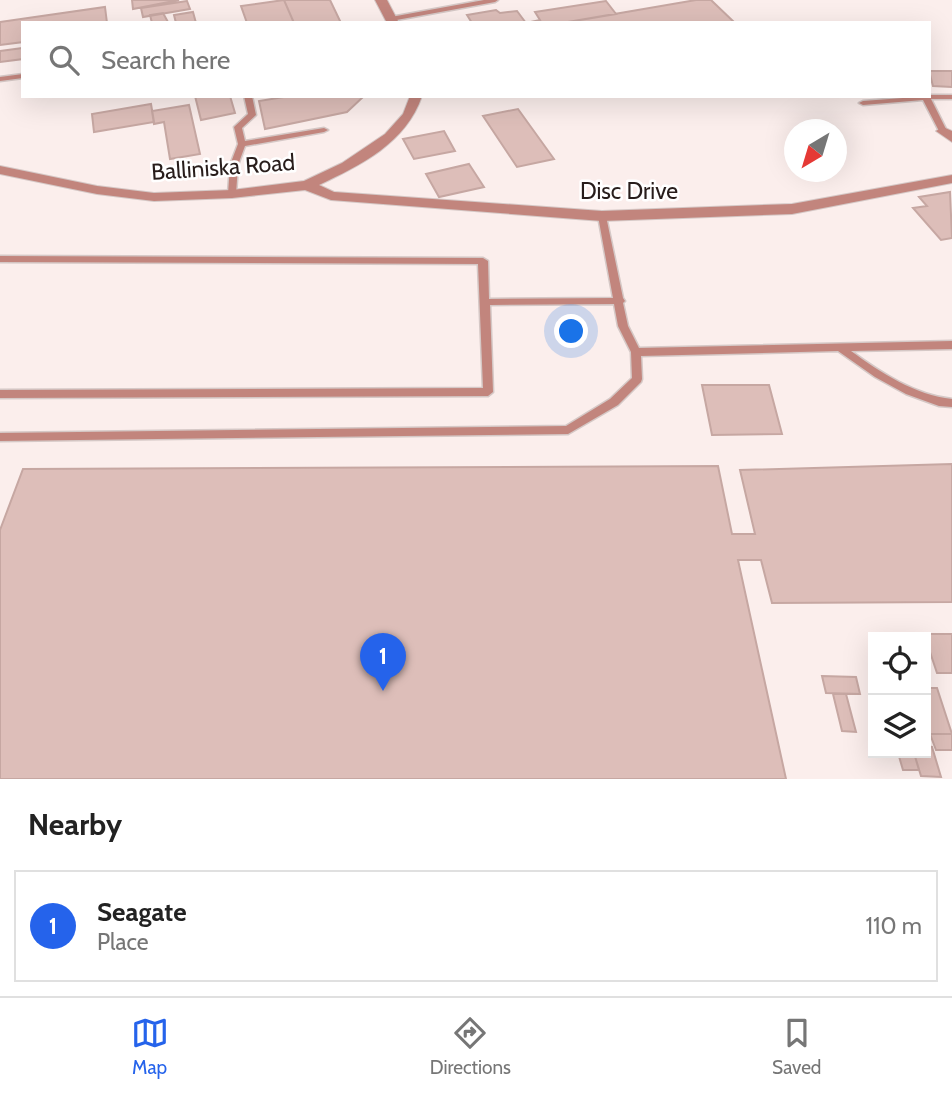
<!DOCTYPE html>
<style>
body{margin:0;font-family:Cabin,sans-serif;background:#f6f6f6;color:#222}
.controls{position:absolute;right:21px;bottom:21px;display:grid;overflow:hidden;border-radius:0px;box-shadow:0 7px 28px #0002}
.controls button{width:63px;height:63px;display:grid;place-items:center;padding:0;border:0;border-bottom:2px solid #e0e0e0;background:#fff;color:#222;font:35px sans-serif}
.compass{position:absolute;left:784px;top:119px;width:63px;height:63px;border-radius:50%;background:#fff;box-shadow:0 7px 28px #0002;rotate:218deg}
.you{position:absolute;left:572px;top:332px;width:24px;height:24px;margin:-18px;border:5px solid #fff;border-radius:50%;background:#1a73e8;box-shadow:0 0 0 10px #1a73e833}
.badge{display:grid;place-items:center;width:46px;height:46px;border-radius:50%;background:#2563eb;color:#fff;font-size:23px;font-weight:700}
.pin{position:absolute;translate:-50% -58px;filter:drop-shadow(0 2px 4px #0008)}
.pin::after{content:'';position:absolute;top:37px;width:24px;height:21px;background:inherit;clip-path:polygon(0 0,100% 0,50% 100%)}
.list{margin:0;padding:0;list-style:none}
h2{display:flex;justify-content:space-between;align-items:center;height:91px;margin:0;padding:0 28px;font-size:30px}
h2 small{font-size:23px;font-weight:400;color:#767676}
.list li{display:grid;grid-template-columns:46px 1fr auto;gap:21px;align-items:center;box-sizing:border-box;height:112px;margin:0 14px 14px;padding:0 14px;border:2px solid #e0e0e0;border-radius:0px}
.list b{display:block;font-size:26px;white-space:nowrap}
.list p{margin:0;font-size:23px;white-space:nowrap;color:#767676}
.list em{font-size:23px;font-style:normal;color:#767676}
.icon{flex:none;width:38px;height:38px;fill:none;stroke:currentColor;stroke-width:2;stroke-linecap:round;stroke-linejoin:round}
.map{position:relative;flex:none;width:952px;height:779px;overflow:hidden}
.search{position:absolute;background:#fff;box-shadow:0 7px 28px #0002;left:21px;right:21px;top:21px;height:77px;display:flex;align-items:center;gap:18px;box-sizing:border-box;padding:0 24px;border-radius:0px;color:#767676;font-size:26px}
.sheet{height:217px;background:#fff}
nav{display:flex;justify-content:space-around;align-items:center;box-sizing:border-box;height:98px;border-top:2px solid #e0e0e0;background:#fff;font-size:19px;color:#767676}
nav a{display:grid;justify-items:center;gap:4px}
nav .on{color:#2563eb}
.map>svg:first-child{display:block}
</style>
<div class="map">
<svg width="952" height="779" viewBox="0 0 952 779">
<rect width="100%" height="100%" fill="#fbeeec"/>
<!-- building -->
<path fill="#ddbeb9" stroke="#c6a7a2" stroke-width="2" d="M132,0H179L133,9Z
M284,0H330L341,23H294Z
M284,0L294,23H247L241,6Z
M696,0H711L735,23H562Z
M187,1L190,9L143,17L141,8Z
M606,1L616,14L562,23H472L467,15L496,10L500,13L517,11L526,23L540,20L535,12Z
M105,7L107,23H23V42L0,45V22Z
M193,12L196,23H176L174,15Z
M163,13L168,22L152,23L150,15Z
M23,48V59L0,62V51Z
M929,71H952V87L933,86Z
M195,96H230L235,113L201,120Z
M290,96H364L347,112L265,129L259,101Z
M151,104L154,122L94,132L92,114Z
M189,105L200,154L170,159L164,122L154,124L152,111Z
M518,109L554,159L517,167L483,116Z
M444,131L455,151L414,159L403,139Z
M469,164L484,187L439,197L426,174Z
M950,192L952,238L941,240L913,208L927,206L919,197Z
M702,385H769L782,434L712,435Z
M952,464V602L772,603L761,560H738L786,779H0V530L23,469L718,466L732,534H755L740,470Z
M924,634H952V673H937Z
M822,676L856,677L860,694L826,693Z
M926,688H937L952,734H930L926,721Z
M833,694H846L856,732L842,731Z
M930,734H952V750H936Z
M926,746L932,747L941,777L921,776L914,753H926Z
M898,753H914L919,770H903Z"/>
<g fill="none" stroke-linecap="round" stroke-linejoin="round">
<defs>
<path id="lane" d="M484,0H498L495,2L391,21L388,19L391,17Z
M23,74V78L0,81V77Z
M929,95H952V99H931L947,131L946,133H943L939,131L923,100L863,105L859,103L863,101L929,96Z
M244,96H252L256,115L242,128L245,141L324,128L328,130L324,132L245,146L238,165L236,194L232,197L228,194L230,165L238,144L234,127L248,114Z
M602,213L606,216L623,298L625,301L623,303L628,326L639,348L952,341V349L851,351C881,373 915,395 952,399V407L939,406L906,394L875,377L838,351L641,356L642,379L641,382L618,405L568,434L0,441V433L566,426L610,399L632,378L631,352L618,326L614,304L490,305L493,392L488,396L0,398V390L483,388L478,264L0,262V256L483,258L488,261L489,299L613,298L598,216Z"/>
<path id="street" d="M375,0H387L399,23H387Z
M410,96H422C406,143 361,165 319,185L334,192L602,211L792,204L952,175V183L792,214L602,221L331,200L305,190L232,198L154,201L97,194L0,174V166L97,186L154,193L232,190L304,181L342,163L385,134L403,114Z
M943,127L952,131V142L936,131Z"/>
</defs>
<!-- lane casing -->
<use href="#lane" stroke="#d5c8c6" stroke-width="3"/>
<!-- street casing -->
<use href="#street" stroke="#d5c8c6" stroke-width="2"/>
<!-- lane -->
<use href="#lane" fill="#c2857d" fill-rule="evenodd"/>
<!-- street -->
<use href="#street" fill="#c2857d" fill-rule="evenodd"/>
</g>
<g text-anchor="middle" stroke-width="5" stroke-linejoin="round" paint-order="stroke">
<!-- street labels -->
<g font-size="23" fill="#281d1b" stroke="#fff">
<text transform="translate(223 167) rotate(-4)" y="8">Balliniska Road</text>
<text x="629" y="199">Disc Drive</text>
</g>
</g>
</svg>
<div class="controls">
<button><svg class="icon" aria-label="locate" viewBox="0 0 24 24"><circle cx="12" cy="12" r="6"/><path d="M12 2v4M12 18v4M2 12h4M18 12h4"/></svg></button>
<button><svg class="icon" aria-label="layers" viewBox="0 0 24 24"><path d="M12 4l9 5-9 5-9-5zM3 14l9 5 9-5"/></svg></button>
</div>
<svg class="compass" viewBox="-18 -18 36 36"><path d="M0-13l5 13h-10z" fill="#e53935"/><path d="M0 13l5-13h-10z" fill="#767676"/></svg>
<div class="you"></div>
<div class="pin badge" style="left:383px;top:691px">1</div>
<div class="search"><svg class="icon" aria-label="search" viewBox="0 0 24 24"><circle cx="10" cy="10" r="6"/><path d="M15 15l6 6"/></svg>Search here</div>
</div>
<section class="sheet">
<h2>Nearby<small></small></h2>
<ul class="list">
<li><span class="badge">1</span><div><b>Seagate</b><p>Place</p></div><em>110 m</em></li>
</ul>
</section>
<nav>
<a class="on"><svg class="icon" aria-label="map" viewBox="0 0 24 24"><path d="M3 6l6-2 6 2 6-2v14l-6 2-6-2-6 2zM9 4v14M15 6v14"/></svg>Map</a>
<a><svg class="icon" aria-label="directions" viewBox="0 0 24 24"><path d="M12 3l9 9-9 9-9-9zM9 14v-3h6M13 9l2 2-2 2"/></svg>Directions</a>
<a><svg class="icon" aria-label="saved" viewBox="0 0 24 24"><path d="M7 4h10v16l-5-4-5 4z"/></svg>Saved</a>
</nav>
